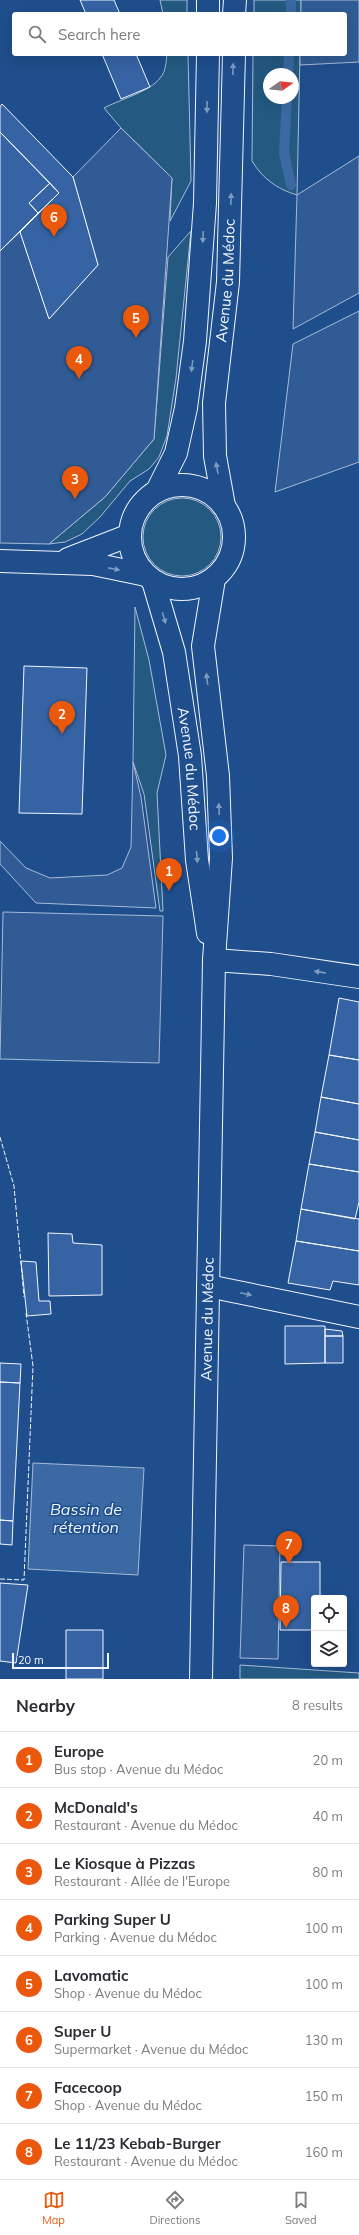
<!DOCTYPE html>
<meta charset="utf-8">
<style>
body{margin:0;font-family:Mulish,sans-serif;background:#f2f2f3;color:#2b2b33}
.controls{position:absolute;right:12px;bottom:12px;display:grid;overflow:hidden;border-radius:4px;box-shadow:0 4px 16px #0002}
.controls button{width:36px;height:36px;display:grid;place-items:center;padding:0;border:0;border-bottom:1px solid #e1e1e2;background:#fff;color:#2b2b33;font:20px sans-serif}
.compass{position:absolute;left:263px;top:68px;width:36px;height:36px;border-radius:50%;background:#fff;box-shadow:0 4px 16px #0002;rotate:76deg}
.scale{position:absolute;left:12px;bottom:10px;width:97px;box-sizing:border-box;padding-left:4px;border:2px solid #f2f6ff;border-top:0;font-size:11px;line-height:14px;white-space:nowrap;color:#f2f6ff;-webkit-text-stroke:3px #1f4e8c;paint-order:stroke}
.you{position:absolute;left:219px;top:836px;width:14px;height:14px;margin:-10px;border:3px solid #fff;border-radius:50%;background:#1a73e8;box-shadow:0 0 0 6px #1a73e833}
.badge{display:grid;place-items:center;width:26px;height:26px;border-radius:50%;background:#ea580c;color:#fff;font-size:13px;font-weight:700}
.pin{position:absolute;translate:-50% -33px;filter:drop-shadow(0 1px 2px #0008)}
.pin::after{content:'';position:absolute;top:21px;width:14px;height:12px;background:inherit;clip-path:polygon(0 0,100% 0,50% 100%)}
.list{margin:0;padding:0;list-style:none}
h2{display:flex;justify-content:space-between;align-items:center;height:52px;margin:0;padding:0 16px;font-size:17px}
h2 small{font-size:13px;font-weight:400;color:#7c7c81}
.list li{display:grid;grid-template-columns:26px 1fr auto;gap:12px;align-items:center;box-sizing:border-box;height:56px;padding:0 16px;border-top:1px solid #e1e1e2}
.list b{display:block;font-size:15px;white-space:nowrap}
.list p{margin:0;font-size:13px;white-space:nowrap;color:#7c7c81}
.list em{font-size:13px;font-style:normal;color:#7c7c81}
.icon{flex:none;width:22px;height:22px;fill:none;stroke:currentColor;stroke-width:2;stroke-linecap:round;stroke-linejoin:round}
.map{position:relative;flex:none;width:359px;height:1679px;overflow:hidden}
.search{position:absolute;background:#fff;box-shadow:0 4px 16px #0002;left:12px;right:12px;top:12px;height:44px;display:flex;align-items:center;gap:10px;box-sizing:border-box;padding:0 14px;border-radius:4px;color:#7c7c81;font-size:15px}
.sheet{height:500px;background:#fff}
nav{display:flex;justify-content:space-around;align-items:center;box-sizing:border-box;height:56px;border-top:1px solid #e1e1e2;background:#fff;font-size:11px;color:#7c7c81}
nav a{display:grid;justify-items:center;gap:2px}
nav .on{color:#ea580c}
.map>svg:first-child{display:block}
</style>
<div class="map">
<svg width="359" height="1679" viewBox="0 0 359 1679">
<rect width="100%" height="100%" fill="#1f4e8c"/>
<!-- green -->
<path fill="#245a82" stroke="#a8bbd7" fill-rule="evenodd" d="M160,0H187V14H163Z
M254,0H301V14H254Z
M167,54H188L191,181L170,221L172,178L121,128L104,108C119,100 151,91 160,78C166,72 166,62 167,54Z
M253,54H300L297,195C277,189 263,179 252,161ZM269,74H293V98H269Z
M191,231L176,378L167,436L159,457L149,469L130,481L100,517L82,534L65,542L49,544L105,497L154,439L168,257Z
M143 537a39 39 0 1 1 78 0a39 39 0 1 1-78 0Z
M135,607L149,660L166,755L157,793L163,911H160L144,794L133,762Z
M240,1665L359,1673V1679H240Z"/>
<!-- parking -->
<path fill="#305b95" stroke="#a8bbd7" d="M301,0H359V62L300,65V54H345V14H301Z
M121,128L172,178L154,439L105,497L49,544L0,543V251L20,232L49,319L98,265L73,177Z
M359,156V293L293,329L297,195Z
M359,311V462L275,492L293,344Z
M133,762L141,797L156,908L36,903L0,864V841L26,868L50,878L107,875L122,868L131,847Z
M3,912L163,916L159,1063L0,1059Z
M244,1545L280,1546L278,1659L240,1658Z"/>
<!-- water -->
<path fill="#3b69a3" stroke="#a8bbd7" d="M33,1463L144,1468L138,1575L28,1569Z"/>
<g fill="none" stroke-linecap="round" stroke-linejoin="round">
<!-- stream -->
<path stroke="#3b69a3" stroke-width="10" d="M291,14V0
M288,74L289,54
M287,98L284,153L291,185"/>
</g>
<!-- building -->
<path fill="#3563a3" stroke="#f2f6ff" d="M80,0H114L120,14H86Z
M102,54H136L150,87L121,99Z
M2,104L73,177L98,265L49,319L20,232L59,193L0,132V107Z
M0,132L50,183L29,203L38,213L0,251Z
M50,183L59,193L38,213L29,203Z
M24,666L87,668L82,814L19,813Z
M339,998L359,1002V1060L329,1055Z
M329,1055L359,1060V1104L321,1097Z
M321,1097L359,1104V1140L315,1132Z
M315,1132L359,1140V1172L309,1164Z
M309,1164L359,1172V1202L355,1219L301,1209Z
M301,1209L359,1219V1251L296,1241Z
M48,1233L72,1234L73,1243L102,1245V1295L49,1296Z
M296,1241L359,1251V1285L333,1281L330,1290L288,1283Z
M21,1261L36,1262L39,1301H50L51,1314L27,1316Z
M285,1326H325V1363L285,1364Z
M325,1329L342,1331L343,1336H325Z
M325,1336H343V1363H325Z
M0,1363L21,1364L20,1383L0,1382Z
M0,1382L20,1383L13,1521L0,1520Z
M0,1520L13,1521L12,1545L0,1544Z
M281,1562H320V1598H314V1630H280Z
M0,1583L28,1585L16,1663L0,1661Z
M66,1630H103V1679H66Z"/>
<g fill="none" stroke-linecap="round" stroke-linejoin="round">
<defs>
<path id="minor" d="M68,559L130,535
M0,561L93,564L146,575
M214,960L271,964L359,977
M208,1286L359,1317"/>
<g id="primary">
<path d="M208,0V14"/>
<path d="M234,14L235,0"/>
<circle cx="182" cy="537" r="52"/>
<path d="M157,491L176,453L186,408L195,341L205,203L208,54"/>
<path id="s1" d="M224,506L215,456L214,403L228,282L234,54"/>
<path id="s2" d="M153,581L174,652L190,756L197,860L208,933"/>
<path id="s3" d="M201,1679L214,960L221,858L218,776L203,646L214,579"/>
</g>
</defs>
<!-- minor casing -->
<use href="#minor" stroke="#f2f6ff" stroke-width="24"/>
<!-- primary casing -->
<use href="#primary" stroke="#f2f6ff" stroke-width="24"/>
<!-- minor -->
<use href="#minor" stroke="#1f4e8c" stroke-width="22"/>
<!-- primary -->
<use href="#primary" stroke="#1f4e8c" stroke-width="22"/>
<!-- fence -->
<path stroke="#f2f6ff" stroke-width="1" stroke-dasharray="5 2" stroke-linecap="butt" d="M0,1137L14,1186L24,1297
M0,1579L24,1580L33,1366L26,1313"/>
</g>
<!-- one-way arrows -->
<defs><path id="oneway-solid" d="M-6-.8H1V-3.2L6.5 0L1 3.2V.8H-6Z"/></defs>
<g fill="#7e9ac0">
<use href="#oneway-solid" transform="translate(233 69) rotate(-89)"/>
<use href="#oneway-solid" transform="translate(207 107) rotate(90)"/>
<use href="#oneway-solid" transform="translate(231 199) rotate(-88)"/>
<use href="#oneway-solid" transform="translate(203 237) rotate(93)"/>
<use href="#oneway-solid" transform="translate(192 366) rotate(98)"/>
<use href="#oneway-solid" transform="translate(217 468) rotate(-100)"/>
<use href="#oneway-solid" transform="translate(114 569) rotate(11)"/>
<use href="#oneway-solid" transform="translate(164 618) rotate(74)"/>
<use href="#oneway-solid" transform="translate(207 679) rotate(-97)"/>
<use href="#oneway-solid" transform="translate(219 809) rotate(-92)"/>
<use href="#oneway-solid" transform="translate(197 857) rotate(85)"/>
<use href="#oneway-solid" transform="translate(320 972) rotate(-171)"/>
<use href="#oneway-solid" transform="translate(246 1294) rotate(12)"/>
</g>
<g text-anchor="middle" stroke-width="3" stroke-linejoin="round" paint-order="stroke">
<!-- street labels -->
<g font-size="15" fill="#f2f6ff" stroke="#1f4e8c">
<text dy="5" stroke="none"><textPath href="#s1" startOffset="227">Avenue du Médoc</textPath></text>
<text dy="5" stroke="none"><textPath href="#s2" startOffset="192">Avenue du Médoc</textPath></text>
<text dy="5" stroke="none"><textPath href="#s3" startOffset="360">Avenue du Médoc</textPath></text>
</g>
<!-- water labels -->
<g font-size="16" font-style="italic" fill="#f2f6ff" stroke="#1f4e8c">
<text x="86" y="1515">Bassin de<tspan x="86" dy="18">rétention</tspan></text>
</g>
</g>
</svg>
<div class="controls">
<button><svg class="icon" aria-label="locate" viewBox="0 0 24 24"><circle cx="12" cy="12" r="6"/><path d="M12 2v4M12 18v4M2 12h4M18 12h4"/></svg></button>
<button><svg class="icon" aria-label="layers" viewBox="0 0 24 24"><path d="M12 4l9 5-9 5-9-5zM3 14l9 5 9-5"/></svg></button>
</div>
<svg class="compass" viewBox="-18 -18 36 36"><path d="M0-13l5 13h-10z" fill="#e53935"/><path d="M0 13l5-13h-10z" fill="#7c7c81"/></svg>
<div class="scale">20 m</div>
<div class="you"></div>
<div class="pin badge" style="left:169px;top:891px">1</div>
<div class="pin badge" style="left:62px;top:734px">2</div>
<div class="pin badge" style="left:75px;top:499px">3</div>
<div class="pin badge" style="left:79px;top:379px">4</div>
<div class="pin badge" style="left:136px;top:338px">5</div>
<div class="pin badge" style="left:54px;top:237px">6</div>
<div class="pin badge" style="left:289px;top:1564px">7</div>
<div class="pin badge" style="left:286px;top:1628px">8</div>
<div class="search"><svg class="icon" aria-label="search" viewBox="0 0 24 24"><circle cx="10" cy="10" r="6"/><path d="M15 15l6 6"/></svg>Search here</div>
</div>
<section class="sheet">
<h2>Nearby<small>8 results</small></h2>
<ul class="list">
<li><span class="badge">1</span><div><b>Europe</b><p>Bus stop · Avenue du Médoc</p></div><em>20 m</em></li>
<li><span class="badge">2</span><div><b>McDonald's</b><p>Restaurant · Avenue du Médoc</p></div><em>40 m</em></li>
<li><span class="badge">3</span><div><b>Le Kiosque à Pizzas</b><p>Restaurant · Allée de l'Europe</p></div><em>80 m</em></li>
<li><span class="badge">4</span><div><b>Parking Super U</b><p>Parking · Avenue du Médoc</p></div><em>100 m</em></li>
<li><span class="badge">5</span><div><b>Lavomatic</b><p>Shop · Avenue du Médoc</p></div><em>100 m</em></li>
<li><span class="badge">6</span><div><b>Super U</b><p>Supermarket · Avenue du Médoc</p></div><em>130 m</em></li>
<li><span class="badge">7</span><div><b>Facecoop</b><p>Shop · Avenue du Médoc</p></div><em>150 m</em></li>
<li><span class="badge">8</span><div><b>Le 11/23 Kebab-Burger</b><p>Restaurant · Avenue du Médoc</p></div><em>160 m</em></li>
</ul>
</section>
<nav>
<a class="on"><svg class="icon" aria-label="map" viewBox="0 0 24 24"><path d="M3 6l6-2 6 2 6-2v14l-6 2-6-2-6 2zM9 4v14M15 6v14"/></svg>Map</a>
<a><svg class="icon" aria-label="directions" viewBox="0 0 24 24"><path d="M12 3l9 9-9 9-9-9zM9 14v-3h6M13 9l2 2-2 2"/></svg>Directions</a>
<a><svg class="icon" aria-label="saved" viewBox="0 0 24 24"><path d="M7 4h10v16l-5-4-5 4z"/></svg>Saved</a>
</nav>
